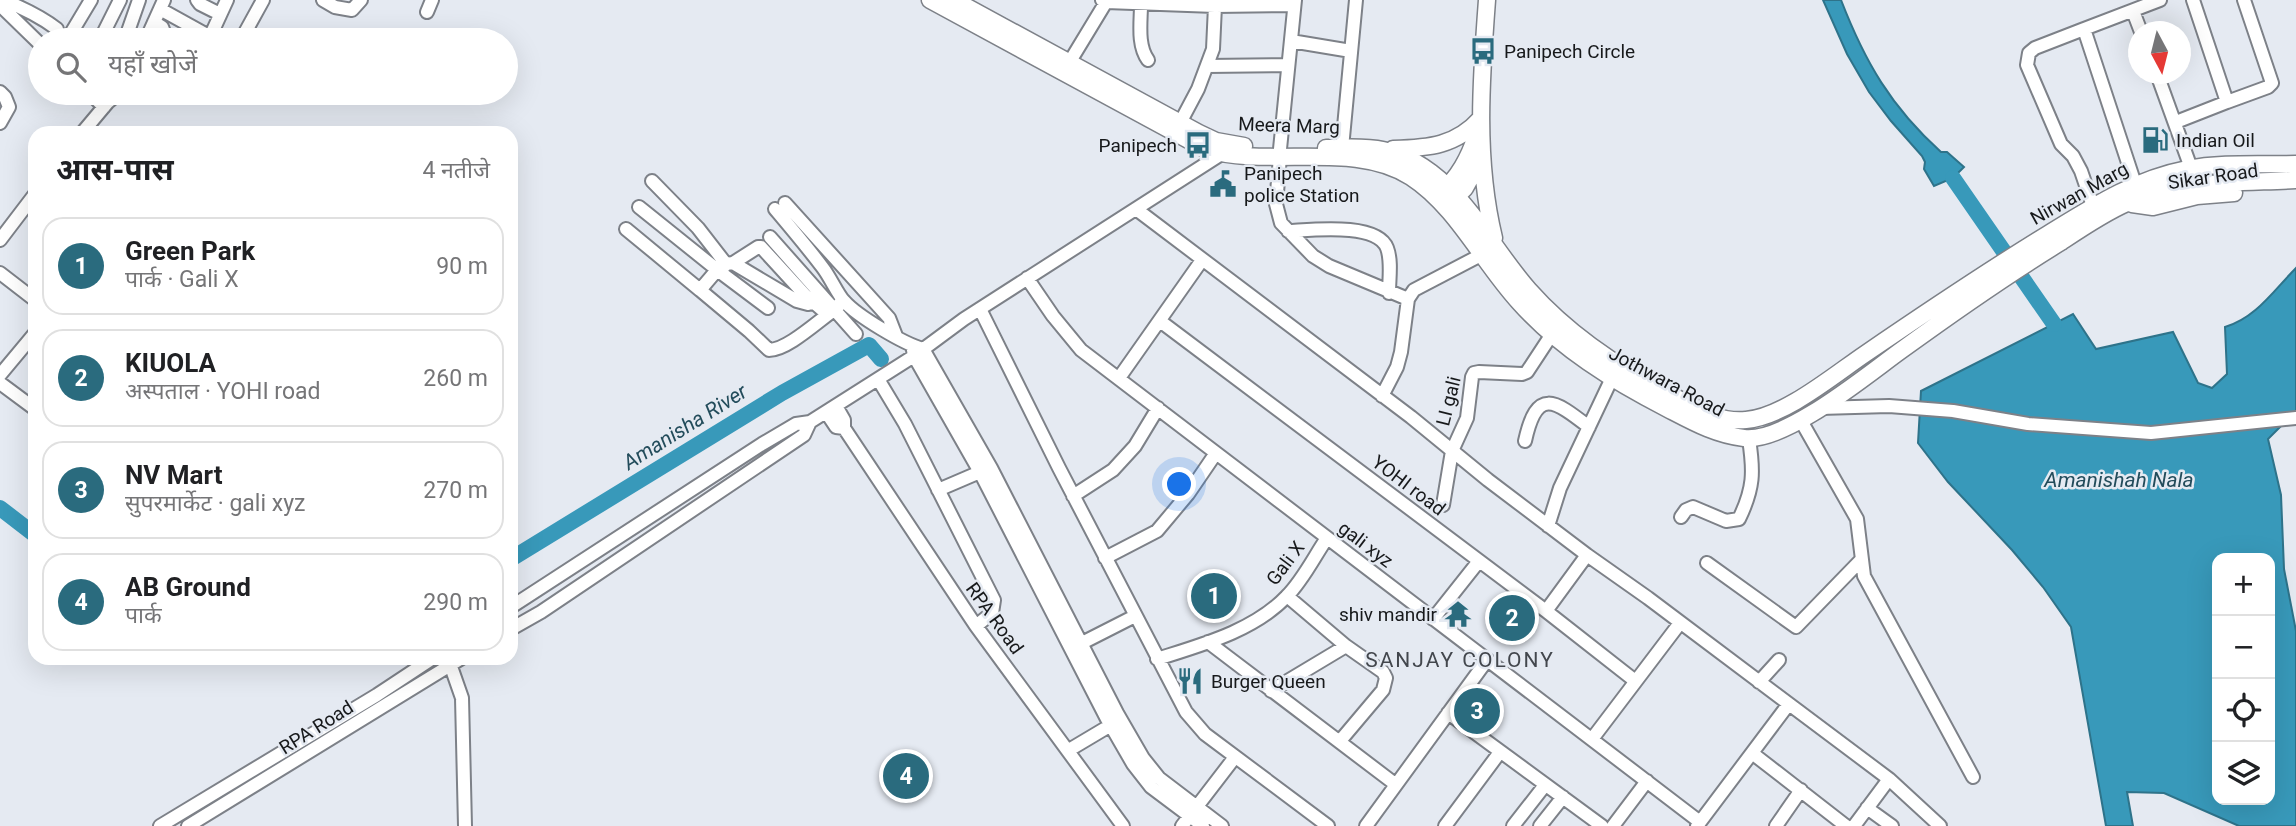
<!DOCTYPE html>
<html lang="hi">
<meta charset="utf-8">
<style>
body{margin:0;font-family:Roboto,"Noto Sans Devanagari",sans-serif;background:#f6f6f6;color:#202124}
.controls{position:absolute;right:21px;bottom:21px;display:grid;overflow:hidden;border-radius:14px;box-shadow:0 7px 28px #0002}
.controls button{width:63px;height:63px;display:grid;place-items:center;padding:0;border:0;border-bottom:2px solid #e0e0e0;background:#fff;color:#202124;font:35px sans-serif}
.compass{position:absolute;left:2128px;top:21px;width:63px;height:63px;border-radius:50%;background:#fff;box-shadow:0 7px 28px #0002;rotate:173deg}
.you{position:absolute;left:1180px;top:485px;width:24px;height:24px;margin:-18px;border:5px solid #fff;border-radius:50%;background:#1a73e8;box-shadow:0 0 0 10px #1a73e833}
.badge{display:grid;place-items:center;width:46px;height:46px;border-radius:50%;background:#2a6b7e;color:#fff;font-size:23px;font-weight:700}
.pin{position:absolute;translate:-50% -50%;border:4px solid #fff;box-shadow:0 2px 7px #0006}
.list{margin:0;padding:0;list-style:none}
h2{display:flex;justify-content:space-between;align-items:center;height:91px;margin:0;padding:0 28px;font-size:30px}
h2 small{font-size:23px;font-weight:400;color:#757577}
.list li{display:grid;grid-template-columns:46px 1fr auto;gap:21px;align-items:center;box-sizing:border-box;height:98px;margin:0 14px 14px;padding:0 14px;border:2px solid #e0e0e0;border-radius:21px}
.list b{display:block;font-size:26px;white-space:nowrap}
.list p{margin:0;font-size:23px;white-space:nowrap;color:#757577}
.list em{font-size:23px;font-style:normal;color:#757577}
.icon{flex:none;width:38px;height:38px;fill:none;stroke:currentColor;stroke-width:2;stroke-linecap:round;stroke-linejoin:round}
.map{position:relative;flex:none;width:2296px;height:826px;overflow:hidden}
.search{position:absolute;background:#fff;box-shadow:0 7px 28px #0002;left:28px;top:28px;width:490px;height:77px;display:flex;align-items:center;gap:18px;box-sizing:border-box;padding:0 24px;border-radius:38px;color:#757577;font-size:26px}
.panel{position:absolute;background:#fff;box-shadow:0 7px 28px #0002;left:28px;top:126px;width:490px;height:539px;border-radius:21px}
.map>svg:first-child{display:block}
</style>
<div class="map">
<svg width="2296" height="826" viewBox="0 0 2296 826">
<rect width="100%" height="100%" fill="#e5eaf2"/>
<!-- water -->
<path fill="#3899ba" stroke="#2e738a" stroke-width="2" fill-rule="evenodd" d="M1823,0H1841C1865,62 1891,107 1941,152H1947L1964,167L1953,178L1934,186L1924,169L1925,162L1922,156L1891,121L1869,92L1847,54Z
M2296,268V411L2268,439L2281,495L2284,569L2296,631V826H2239L2164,793L2127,792L2133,826H2106L2071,627L2043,587L2012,550L1948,482L1918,443L1921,391L2073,314L2096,349L2173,332L2198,383L2212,388L2227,374L2225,327C2256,318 2274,290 2296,268ZM2217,558H2270V800H2217Z"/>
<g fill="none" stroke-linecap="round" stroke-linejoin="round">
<!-- river -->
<path stroke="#3899ba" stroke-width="16" d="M1953,178L2054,324
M0,508L35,535
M511,559L782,393L869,345L881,359"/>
<defs>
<path id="minor" d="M197,0L200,4L220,14
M323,0L335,7L352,10L361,0
M1102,0L1106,2L1215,6L1294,5
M2193,0L2227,102L2268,87L2272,83L2244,0
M0,4L3,0C23,8 40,16 57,29
M1141,4C1141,22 1137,45 1148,60
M0,5L40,44
M160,9L216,40
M2133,11L2141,32
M427,12L432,0
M154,22L162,27L164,32L159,40
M2084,29L2035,48L2029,53L2027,65L2061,144L2073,156L2081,171L2093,206
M210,37L227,0
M67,40L91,0
M100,40L120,0
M125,40L139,0
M146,40L164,0
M241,40L263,0
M1291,41L1351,51
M1069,63L1106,2
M1207,66L1288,65
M2157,74L2191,168
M0,92L5,97L9,107L0,123
M90,93L104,107
M2176,122L2227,102
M1180,123L1198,89L1213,49L1215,6
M82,133L108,102L119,93
M1342,148L1356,0
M1280,149L1295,0
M1280,157L1276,204L1281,223L1313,256L1329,266L1408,299
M652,181L698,228L726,264
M2135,184L2084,29L2160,0
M785,203L889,318L896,336
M639,207L720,272
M775,209C791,228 808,248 823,268C830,277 838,295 844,301C857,316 904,344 923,349L991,468L1117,713L1143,758L1159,778L1222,826
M1136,209L1411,417L1488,480L1587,555L1648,598L1889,779L1940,826
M626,229L700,290
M1288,231C1311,230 1377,222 1387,248C1392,261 1389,279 1389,293
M770,237L856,334
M0,240L35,194
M733,263L797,301L808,304L815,302
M717,270L700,290L749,331L769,350C788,350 820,319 837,308L842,300
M0,273L35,300
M1027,278L1053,316L1081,350L1700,822
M768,308L720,272L726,264L733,263L758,247H761L805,295L827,314
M980,309L1059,468L1186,712L1205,734L1328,826
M1160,321L1546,611L1634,680
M913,350L914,356L980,472L1107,719L1133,764L1151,787L1203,826
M0,375L35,333
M1119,378L1202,260
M878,379L905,424L994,600L992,613L976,626
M0,383L35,409
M1382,396L1397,367L1401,352L1408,299L1414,290L1481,255
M1820,408L1889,406L1953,411L2028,424L2151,433L2296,418
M826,412L836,427L844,428V420L836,406
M1800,419L1857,519L1864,576L1973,777
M844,428L976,626L1123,826
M1525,441C1537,387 1554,400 1589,427
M938,490L987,469
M1073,496L1113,470L1135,446L1158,408
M1443,505L1452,451L1467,418L1472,377L1474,373L1479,372L1522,374L1527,372L1552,334
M1681,517L1686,510L1693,507L1726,521L1739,519C1754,488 1754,472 1749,439
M1548,526L1560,488L1612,378
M1105,558L1157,531L1188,494L1216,453
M1707,563L1796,627L1862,559
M1287,596L1346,646L1383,672L1386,678L1383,690L1340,741
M511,607L762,444L796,424L810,422L914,356L964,319L1226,151
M1546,611L1587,555
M1433,619L1479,561
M511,629L541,612L804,435L810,422
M1208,642L1395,784
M1076,646L1135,616
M448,658L462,698L465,826
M1157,659C1201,645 1254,631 1287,596C1303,580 1314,557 1327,538
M1759,682L1779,660
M1271,691L1346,646
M1448,713L1602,826
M1592,739L1680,623
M1069,750L1111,725
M1752,753L1846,826
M1867,808L1892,826
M160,826L377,695L433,658
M188,826L462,658
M1182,826L1235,757
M1366,826L1487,660
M1445,826L1500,752
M1513,826L1545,785
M1540,826L1563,797
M1613,826L1647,781
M1697,826L1788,705
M1776,826L1801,790
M1854,826L1889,779"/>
<path id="major" d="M930,0L1205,149C1269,169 1354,140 1411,177C1456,206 1483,263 1519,302C1560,348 1613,381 1668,409C1693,422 1716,435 1744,438C1786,443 1869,373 1903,349C1954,312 2007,275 2061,242C2082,228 2104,213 2127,203C2180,180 2239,183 2296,180
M954,0L1199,133L1216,141L1244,146
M1487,0C1481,79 1475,160 1494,238
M1326,148C1345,148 1364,146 1383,150C1453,164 1486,242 1529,290C1568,334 1619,368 1671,395C1695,407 1718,423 1746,420C1784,417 1834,375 1865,354C1925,313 1986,272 2048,234C2092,207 2135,179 2187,169C2222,162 2261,165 2296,164
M1393,149C1429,148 1456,146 1481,118
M1439,194C1459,178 1469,157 1477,134
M1450,203L1465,188L1481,159
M2132,204L2153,207L2197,196L2234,193"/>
</defs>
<!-- minor casing -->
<use href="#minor" stroke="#7d8188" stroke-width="16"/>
<!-- major casing -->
<use href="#major" stroke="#7d8188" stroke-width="19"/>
<!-- minor -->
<use href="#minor" stroke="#fff" stroke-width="12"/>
<!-- major -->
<use href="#major" stroke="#fff" stroke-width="16"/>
</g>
<!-- icons -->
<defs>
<symbol id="bus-bare" viewBox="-9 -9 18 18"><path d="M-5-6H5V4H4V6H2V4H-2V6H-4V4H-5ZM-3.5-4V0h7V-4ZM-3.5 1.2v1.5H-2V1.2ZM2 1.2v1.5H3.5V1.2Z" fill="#2a6b7e" stroke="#e5eaf2" stroke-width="2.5" paint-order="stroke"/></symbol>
<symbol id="fuel-bare" viewBox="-9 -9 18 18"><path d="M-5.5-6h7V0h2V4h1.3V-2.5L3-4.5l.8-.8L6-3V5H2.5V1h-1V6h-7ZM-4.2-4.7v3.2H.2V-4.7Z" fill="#2a6b7e" stroke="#e5eaf2" stroke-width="2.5" paint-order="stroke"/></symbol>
<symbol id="civic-bare" viewBox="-9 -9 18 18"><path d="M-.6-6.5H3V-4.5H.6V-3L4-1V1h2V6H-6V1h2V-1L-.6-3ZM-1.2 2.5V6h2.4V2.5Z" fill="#2a6b7e" stroke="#e5eaf2" stroke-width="2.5" paint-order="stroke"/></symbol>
<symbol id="temple-bare" viewBox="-9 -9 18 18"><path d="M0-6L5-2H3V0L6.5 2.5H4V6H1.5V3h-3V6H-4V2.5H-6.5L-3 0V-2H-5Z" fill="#2a6b7e" stroke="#e5eaf2" stroke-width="2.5" paint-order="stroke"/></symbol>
<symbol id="restaurant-bare" viewBox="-9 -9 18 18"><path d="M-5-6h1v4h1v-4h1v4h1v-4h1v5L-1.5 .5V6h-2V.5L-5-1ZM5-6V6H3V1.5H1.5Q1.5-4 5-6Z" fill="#2a6b7e" stroke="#e5eaf2" stroke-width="2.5" paint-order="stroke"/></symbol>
</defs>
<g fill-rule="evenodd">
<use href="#bus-bare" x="1464" y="32" width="38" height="38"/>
<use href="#fuel-bare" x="2136" y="121" width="38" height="38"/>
<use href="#bus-bare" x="1179" y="126" width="38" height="38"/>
<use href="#civic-bare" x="1204" y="165" width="38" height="38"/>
<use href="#temple-bare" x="1439" y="595" width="38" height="38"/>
<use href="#restaurant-bare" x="1171" y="662" width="38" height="38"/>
</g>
<g text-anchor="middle" stroke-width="5" stroke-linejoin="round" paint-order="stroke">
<!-- poi labels -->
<g font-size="19" fill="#17191b" stroke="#e5eaf2" text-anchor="start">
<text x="1504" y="58">Panipech Circle</text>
<text x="2176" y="147">Indian Oil</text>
<text x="1177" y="152" text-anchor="end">Panipech</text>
<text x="1244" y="180">Panipech<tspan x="1244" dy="22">police Station</tspan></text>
<text x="1437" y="621" text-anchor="end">shiv mandir</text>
<text x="1211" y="688">Burger Queen</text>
</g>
<!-- street labels -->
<g font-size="19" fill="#17191b" stroke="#e5eaf2">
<text transform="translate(1289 125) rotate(2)" y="7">Meera Marg</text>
<text transform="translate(2213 176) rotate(-8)" y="7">Sikar Road</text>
<text transform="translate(2079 193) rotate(-29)" y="7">Nirwan Marg</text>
<text transform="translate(1667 381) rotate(28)" y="7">Jothwara Road</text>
<text transform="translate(1448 401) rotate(-76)" y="7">LI gali</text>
<text transform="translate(1409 485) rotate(37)" y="7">YOHI road</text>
<text transform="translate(1366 544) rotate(37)" y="7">gali xyz</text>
<text transform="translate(1285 563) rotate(-53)" y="7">Gali X</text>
<text transform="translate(995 618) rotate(54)" y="7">RPA Road</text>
<text transform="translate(316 727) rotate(-32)" y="7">RPA Road</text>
</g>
<!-- water labels -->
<g font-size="21" font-style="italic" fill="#234c5b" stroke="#e5eaf2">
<text transform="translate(685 427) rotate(-32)" y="7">Amanisha River</text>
<text x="2119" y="487">Amanishah Nala</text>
</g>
<!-- neighbourhood labels -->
<g font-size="21" letter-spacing="2" fill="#43474d" stroke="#e5eaf2">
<text x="1460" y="667">SANJAY COLONY</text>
</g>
</g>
</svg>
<div class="controls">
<button>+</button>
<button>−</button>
<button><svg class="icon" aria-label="locate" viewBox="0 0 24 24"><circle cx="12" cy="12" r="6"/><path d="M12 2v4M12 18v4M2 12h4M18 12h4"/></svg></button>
<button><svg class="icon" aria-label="layers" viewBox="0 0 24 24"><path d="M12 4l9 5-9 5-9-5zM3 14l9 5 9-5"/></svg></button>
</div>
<svg class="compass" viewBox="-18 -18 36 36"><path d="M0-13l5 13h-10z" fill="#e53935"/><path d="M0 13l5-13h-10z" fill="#757577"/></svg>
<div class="you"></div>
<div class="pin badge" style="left:1214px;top:596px">1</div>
<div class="pin badge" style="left:1512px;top:618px">2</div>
<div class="pin badge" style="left:1477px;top:711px">3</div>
<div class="pin badge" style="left:906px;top:776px">4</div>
<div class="search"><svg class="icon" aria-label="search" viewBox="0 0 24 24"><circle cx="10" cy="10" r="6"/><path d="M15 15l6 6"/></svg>यहाँ खोजें</div>
<section class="panel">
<h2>आस-पास<small>4 नतीजे</small></h2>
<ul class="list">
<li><span class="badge">1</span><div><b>Green Park</b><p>पार्क · Gali X</p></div><em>90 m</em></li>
<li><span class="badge">2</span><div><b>KIUOLA</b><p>अस्पताल · YOHI road</p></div><em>260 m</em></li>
<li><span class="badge">3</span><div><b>NV Mart</b><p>सुपरमार्केट · gali xyz</p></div><em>270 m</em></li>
<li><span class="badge">4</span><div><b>AB Ground</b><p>पार्क</p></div><em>290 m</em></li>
</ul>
</section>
</div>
